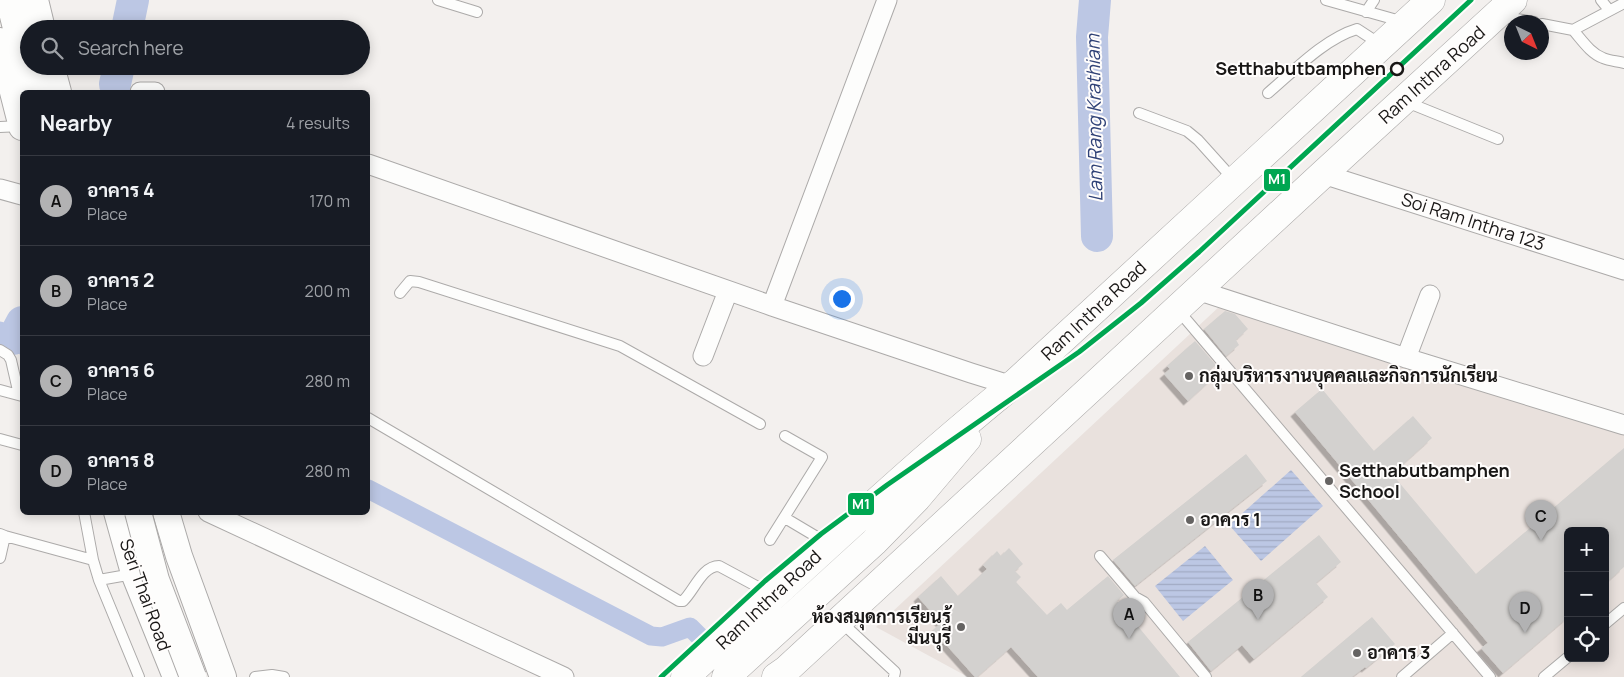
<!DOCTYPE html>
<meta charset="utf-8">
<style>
body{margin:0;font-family:Manrope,Sarabun,sans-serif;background:#242831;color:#f1f3f6}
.controls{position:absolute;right:15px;bottom:15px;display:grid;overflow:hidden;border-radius:8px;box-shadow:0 2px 12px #0003}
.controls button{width:45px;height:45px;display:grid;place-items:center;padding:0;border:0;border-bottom:1px solid #363941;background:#171b24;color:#f1f3f6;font:25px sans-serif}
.compass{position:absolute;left:1504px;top:15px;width:45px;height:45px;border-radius:50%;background:#171b24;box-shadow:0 2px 12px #0003;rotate:137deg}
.you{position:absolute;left:841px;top:298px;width:18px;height:18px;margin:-12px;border:4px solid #fff;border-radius:50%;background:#1a73e8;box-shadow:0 0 0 8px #1a73e833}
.badge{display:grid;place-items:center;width:32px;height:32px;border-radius:50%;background:#b2b2b3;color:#111;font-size:16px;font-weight:700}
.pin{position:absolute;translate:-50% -41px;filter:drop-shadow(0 1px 2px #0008)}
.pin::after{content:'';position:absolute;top:26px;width:18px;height:15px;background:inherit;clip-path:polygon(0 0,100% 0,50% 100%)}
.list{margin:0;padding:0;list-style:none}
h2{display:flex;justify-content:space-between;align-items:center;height:65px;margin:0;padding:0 20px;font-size:21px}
h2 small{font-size:16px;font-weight:400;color:#9ea1a6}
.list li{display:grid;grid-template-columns:32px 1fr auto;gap:15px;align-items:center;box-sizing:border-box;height:90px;padding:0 20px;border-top:1px solid #363941}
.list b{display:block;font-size:19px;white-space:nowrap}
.list p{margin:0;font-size:16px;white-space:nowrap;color:#9ea1a6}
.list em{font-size:16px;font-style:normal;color:#9ea1a6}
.icon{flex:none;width:28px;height:28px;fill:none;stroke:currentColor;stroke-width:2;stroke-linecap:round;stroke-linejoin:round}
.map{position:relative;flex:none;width:1624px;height:677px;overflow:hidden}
.search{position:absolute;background:#171b24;box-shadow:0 2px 12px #0003;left:20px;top:20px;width:350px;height:55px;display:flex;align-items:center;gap:12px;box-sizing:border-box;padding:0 18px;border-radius:28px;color:#9ea1a6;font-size:19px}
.panel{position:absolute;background:#171b24;box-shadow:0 2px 12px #0003;left:20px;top:90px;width:350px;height:425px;border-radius:8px}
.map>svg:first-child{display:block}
</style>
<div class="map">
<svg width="1624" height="677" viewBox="0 0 1624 677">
<defs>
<pattern id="water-rules" width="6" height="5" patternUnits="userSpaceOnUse" patternTransform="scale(1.25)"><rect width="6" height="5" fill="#bcc7e4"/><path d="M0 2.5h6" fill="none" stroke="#a1aac3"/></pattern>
<filter id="shadow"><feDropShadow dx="-4.5" dy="4.5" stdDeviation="0" flood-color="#0004"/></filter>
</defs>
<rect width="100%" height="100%" fill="#f3f0ee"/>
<!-- built -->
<path fill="#e9e1dd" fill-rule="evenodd" d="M1221,305L1624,431V677H968L876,627ZM1568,531H1605V658H1568Z"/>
<!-- water -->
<path fill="url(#water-rules)" d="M1291,470L1323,506L1261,561L1229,525Z
M1205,546L1233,580L1183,621L1155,586Z"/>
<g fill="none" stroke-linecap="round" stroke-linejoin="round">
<!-- canal -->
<path stroke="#bcc7e4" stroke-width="19" d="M0,331L22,345
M368,489L651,636L662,637L690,627L699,636"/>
<!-- river -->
<path stroke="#bcc7e4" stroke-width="32" d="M1095,0L1092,37L1097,236
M127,29L133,0
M115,84L119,66
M13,339L22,322"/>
</g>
<!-- building -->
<path fill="#d3d1cf" filter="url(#shadow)" d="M1225,311L1235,314L1248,329L1236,340L1239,345L1226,356L1204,329Z
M1195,341L1216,365L1208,372L1213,378L1188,401L1164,374L1170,369L1167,366Z
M1322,389L1374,451L1413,416L1432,438L1392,474L1476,574L1624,448V567L1605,584V531H1568V617L1503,673L1481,648L1488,643L1295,412Z
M1246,454L1267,481L1135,586L1113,560Z
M1319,535L1341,562L1316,583L1328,597L1254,659L1242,645L1211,671L1188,642Z
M1009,548L1023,564L1015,571L1021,577L1016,582L1047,615L1061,603L1067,610L1108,576L1124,595L1117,601L1180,677H1038L1011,647L977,677H975L933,630L941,623L918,597L941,576L958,596L987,569L983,565L997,551L1001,556Z
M1372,617L1395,644L1366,668L1365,667L1352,677H1301Z"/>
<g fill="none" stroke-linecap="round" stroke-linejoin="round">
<defs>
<path id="service" d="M438,0L477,12
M1326,0L1404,22
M1601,0L1609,10
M1366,12L1374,0
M1500,16L1534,22
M1542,24L1573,30L1624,3
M1573,30C1582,40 1590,53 1603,58C1610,61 1617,61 1624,63
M1268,93C1294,71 1324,39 1357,29L1380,44
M1404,101L1498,139
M1139,113L1187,131L1198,140L1234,180
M0,127L21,126
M400,293L410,281L419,282L620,346L760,424
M1178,310L1490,677
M0,350L8,355L11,360L19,395
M0,390L22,396
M368,418L679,601H683C694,591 702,566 719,566L771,594
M0,439L22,445
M84,512L93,560L99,580L139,677
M785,518L827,543
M0,534L5,536L0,558
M5,536L93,560
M770,540L822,457L785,436
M1100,556L1135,597L1144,602L1206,677
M99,580L133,574
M840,621L895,672L894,677
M1605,624L1624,608
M255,677L272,675L284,677
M1402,677L1453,633
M1544,677L1568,657"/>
<path id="minor" d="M140,92H155
M368,164L772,306L971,373L1003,383H1015
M1323,174L1624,270
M0,189L22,195
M1197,290L1406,358L1624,425
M772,306L887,0
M703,356L728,291
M1406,358L1430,295
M208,512L564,677"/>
<path id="secondary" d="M9,0L32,92
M35,0L42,29
M0,41L22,127
M51,66L58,92
M117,512L134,573L176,677
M166,512L179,556L223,677"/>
<path id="trunk" d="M685,677C794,578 901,475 1015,383L1431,0
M726,677L874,542L917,498L967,439
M776,677L786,670L1323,174L1513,0"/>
</defs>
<!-- service casing -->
<use href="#service" stroke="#acaaa9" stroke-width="12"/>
<!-- minor casing -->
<use href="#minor" stroke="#acaaa9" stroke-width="21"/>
<!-- secondary casing -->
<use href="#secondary" stroke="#acaaa9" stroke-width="28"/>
<!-- trunk casing -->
<use href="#trunk" stroke="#acaaa9" stroke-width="29"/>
<!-- service -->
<use href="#service" stroke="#fdfdfc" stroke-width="10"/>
<!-- minor -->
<use href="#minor" stroke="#fdfdfc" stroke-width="19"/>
<!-- secondary -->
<use href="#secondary" stroke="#fdfdfc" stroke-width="26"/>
<!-- trunk -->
<use href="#trunk" stroke="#fdfdfc" stroke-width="28"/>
<defs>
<path id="secondary-bridge" d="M138,512L156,580L193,677"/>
</defs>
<!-- secondary-bridge casing -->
<use href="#secondary-bridge" stroke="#acaaa9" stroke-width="28" stroke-linecap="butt"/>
<!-- secondary-bridge -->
<use href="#secondary-bridge" stroke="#fdfdfc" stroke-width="26"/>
<defs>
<path id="metro-1" d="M661,677L765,581L821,534L887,485L1079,352L1141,303L1199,252L1471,0"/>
</defs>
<!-- metro-1 casing -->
<use href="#metro-1" stroke="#fffdfc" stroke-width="9"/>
<!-- metro-1 -->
<use href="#metro-1" stroke="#00a651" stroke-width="5"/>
</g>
<!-- markers -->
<circle fill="#fffdfc" stroke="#191716" stroke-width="2.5" cx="1397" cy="69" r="6"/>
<g fill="#656362" stroke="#fffdfc" stroke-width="2">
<circle cx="1189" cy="376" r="5"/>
<circle cx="1329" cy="481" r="5"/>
<circle cx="1190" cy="520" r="5"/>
<circle cx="961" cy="627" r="5"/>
<circle cx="1357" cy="653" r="5"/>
</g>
<g text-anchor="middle" stroke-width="4" stroke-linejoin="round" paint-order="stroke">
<!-- stop labels -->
<g font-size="18" font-weight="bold" fill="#191716" stroke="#fffdfc" text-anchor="end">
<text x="1386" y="75">Setthabutbamphen</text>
</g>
<!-- street labels -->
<g font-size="18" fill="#191716" stroke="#fffdfc">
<text transform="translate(1432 75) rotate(-42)" y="6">Ram Inthra Road</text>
<text transform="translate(1473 222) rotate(18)" y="6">Soi Ram Inthra 123</text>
<text transform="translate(1094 311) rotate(-43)" y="6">Ram Inthra Road</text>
<text transform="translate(145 595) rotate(70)" y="6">Seri Thai Road</text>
<text transform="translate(769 600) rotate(-43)" y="6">Ram Inthra Road</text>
</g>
<!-- poi labels -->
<g font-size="18" font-weight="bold" fill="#191716" stroke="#fffdfc" text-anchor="start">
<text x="1199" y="382">กลุ่มบริหารงานบุคคลและกิจการนักเรียน</text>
<text x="1339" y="477">Setthabutbamphen<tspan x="1339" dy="21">School</tspan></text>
<text x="1200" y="526">อาคาร 1</text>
<text x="951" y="623" text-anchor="end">ห้องสมุดการเรียนรู้<tspan x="951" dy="21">มีนบุรี</tspan></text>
<text x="1367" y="659">อาคาร 3</text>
</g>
<!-- water labels -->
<g font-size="19" font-style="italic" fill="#304277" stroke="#fffdfc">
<text transform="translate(1094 118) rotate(-91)" y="7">Lam Rang Krathiam</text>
</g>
</g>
<g stroke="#fffdfc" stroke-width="2">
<rect x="1263" y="168" width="28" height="24" rx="5" fill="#00a651"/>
<rect x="847" y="492" width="28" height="24" rx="5" fill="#00a651"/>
</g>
<g font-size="14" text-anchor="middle" font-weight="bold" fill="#fff">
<text x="1277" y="184">M1</text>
<text x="861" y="509">M1</text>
</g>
</svg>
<div class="controls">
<button>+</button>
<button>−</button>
<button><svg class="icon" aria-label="locate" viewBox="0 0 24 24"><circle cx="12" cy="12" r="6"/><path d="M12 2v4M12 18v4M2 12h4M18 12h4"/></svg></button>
</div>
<svg class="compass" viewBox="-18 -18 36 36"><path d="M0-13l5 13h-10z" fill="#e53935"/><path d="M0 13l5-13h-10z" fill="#9ea1a6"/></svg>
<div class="you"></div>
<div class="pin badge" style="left:1129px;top:639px">A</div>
<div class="pin badge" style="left:1258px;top:620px">B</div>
<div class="pin badge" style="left:1541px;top:541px">C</div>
<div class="pin badge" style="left:1525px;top:633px">D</div>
<div class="search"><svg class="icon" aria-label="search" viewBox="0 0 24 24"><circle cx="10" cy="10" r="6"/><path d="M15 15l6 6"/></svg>Search here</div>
<section class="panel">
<h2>Nearby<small>4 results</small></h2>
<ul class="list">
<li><span class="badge">A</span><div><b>อาคาร 4</b><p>Place</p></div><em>170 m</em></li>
<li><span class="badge">B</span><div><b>อาคาร 2</b><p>Place</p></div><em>200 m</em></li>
<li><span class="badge">C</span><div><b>อาคาร 6</b><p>Place</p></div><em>280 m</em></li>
<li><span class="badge">D</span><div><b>อาคาร 8</b><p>Place</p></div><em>280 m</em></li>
</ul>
</section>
</div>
